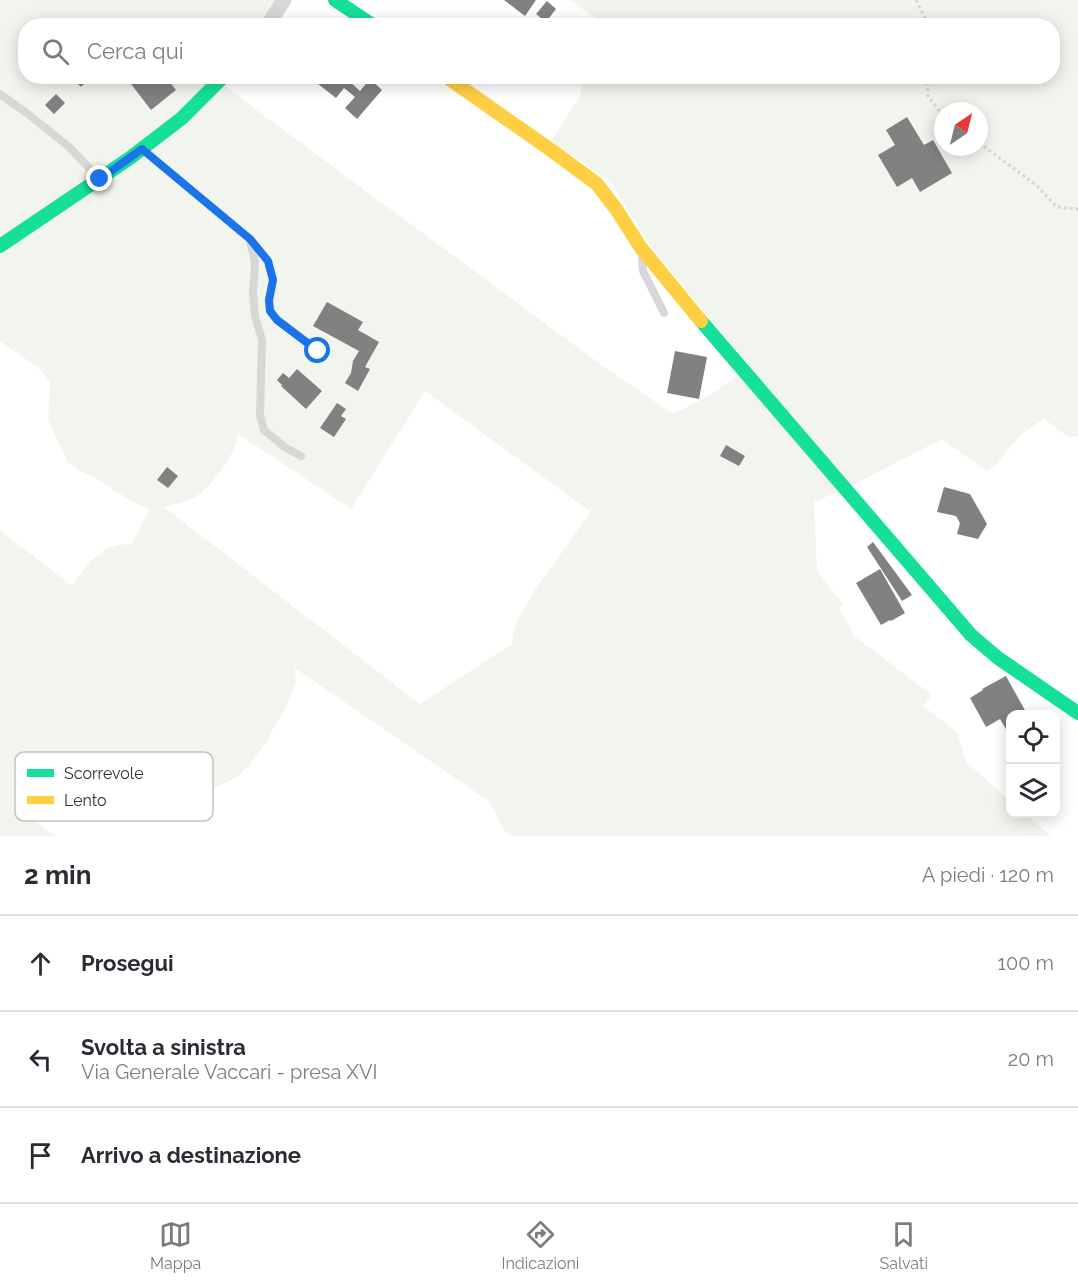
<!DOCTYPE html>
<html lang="it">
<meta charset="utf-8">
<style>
body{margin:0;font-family:Raleway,sans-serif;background:#f7f7f7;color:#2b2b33}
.controls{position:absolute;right:18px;bottom:18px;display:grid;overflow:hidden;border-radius:12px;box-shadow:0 3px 15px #0003}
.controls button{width:54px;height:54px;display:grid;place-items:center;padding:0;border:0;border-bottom:2px solid #e1e1e2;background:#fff;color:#2b2b33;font:30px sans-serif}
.compass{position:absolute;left:934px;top:102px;width:54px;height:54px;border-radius:50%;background:#fff;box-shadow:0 3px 15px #0003;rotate:35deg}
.stop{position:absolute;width:18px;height:18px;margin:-14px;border:4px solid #1a73e8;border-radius:50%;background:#fff}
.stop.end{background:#1a73e8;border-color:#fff;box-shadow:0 2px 6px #0008}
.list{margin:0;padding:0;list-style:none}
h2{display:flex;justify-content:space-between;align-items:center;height:78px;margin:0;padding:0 24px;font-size:26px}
h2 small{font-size:20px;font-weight:400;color:#7c7c81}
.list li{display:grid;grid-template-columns:39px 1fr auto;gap:18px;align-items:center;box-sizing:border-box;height:96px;padding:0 24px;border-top:2px solid #e1e1e2}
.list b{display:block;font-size:22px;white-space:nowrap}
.list p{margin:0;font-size:20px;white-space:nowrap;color:#7c7c81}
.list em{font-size:20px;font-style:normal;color:#7c7c81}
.icon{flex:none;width:33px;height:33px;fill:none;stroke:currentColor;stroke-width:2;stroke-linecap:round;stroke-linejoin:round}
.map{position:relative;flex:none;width:1078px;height:836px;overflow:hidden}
.search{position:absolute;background:#fff;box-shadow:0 3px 15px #0003;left:18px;right:18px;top:18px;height:66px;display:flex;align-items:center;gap:15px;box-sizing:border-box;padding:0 21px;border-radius:24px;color:#7c7c81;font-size:22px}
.sheet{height:366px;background:#fff}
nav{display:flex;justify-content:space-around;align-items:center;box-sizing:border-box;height:84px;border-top:2px solid #e1e1e2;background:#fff;font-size:16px;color:#7c7c81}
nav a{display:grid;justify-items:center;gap:3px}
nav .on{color:#7a7a7a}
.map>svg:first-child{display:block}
</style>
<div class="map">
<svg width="1078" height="836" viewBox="0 0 1078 836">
<rect width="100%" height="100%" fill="#fff"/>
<!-- green -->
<path fill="#f1f5ed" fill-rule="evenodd" d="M0,0H276L261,25L26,26V76L213,77L271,121L603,366L673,414L712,394L750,366L654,252L611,182L551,141L579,98L584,77L1052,76V26L597,25L598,20L570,0H1078V436L1070,438L1044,419C1035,425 1024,431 1017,439C1007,451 1000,463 987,471L942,439L853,485L814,502L817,571L843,604L840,609L854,636L932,695L923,706L957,732L966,762L1010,801V814H1025L1051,836H511L503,829L490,802L295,668L296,683L283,714L274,726L268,740L248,766L237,777L211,790L197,799L166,808L150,806L111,776L67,757L51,755L16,807L55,836H0V530L72,586C84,570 96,550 118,545C122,544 128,545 132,544L149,510L133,502L93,477L79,470L67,461L48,420L50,382L41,370L0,341ZM943,111H979V147H943ZM425,391L591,512L536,588L520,615L514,629L512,644L420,704L164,507C173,504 183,503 192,499C207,491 228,464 234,448C236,443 237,438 238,434L351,509Z"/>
<!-- building -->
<path fill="#818181" d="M504,0H536L525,16Z
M547,1L556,9L546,22L536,14Z
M562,18L571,26H556Z
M76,76H87L89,79L81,87L73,79Z
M125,76H165L176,90L151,110Z
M308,76H353L349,81L360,91L370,79L382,90L357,119L345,108L355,97L344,88L336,98Z
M56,94L65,103L54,114L45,105Z
M907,117L924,145L933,140L952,173L920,192L912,178L897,187L878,155L895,145L886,130Z
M327,302L363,322L358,330L379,342L365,367L370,369L358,391L345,383L351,373L353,361L359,351L313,326Z
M675,351L707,357L699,399L667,393Z
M297,369L322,391L306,409L281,386L282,385L277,380L283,373L289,378Z
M337,403L346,409L341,416L346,419L334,437L320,428Z
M726,445L745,456L739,466L720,456Z
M167,467L178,476L168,488L157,480Z
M944,487L970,494L987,524L978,539L957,534L960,523L956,516L937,512Z
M873,542L912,595L902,601L867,547Z
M880,569L905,613L891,621L890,620L881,625L856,583Z
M1006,676L1027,714H1010V729L1007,731L1000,719L986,727L970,698L983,690L982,689Z"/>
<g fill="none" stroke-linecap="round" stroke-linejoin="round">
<!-- path -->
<path stroke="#d6d6d6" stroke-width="3" stroke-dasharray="3 3" stroke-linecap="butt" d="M916,0L926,20L925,26
M927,76L928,96L943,116
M979,143L1035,184L1057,207L1078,209"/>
<!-- lane -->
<path stroke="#d7d7d7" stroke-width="8" d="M0,94L28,114L68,146L99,178
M143,150L250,239L268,261L273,280L269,300L270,311L277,319L318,351
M250,241L255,262L253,293L255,316L262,340L260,415L264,430L286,448L301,456
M642,258L643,271L664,313"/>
<!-- street -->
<path stroke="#d7d7d7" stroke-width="15" d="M267,26L284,0"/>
<!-- fast -->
<path stroke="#16e098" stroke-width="14" d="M335,0L374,26
M0,246L130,158L182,118L224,76
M701,321L971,635L998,658L1078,713"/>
<!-- slow -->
<path stroke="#ffcf43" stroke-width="14" d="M445,76L551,150L597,184L616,209L641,248L701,321"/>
</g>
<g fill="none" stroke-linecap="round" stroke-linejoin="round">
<!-- route -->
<path stroke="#1a73e8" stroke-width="8" d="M100,179L142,149L250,239L268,261L273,280L269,300L270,311L277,320L318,351"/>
</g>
<!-- legend -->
<rect x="15" y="752" width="198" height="69" rx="9" fill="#fff" stroke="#c2c2c2" stroke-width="1.5"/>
<rect x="27" y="769" width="27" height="8" fill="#16e098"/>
<rect x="27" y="796" width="27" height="8" fill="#ffcf43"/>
<g font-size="16" fill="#333">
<text x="64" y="779">Scorrevole</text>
<text x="64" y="806">Lento</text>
</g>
</svg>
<div class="controls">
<button><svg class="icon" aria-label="locate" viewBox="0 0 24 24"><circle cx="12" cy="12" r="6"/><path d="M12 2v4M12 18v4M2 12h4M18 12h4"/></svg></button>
<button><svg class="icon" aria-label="layers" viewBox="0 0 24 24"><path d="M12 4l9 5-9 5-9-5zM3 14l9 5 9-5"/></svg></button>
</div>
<svg class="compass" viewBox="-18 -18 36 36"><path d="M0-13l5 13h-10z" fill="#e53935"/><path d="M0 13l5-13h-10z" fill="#7c7c81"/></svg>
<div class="stop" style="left:318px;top:351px"></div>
<div class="stop end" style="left:100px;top:179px"></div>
<div class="search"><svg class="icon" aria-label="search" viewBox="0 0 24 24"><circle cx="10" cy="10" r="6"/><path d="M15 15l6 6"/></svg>Cerca qui</div>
</div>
<section class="sheet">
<h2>2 min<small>A piedi · 120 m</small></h2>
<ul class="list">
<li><svg class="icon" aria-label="ahead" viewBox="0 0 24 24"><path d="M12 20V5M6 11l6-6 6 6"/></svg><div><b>Prosegui</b></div><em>100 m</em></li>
<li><svg class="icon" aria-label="left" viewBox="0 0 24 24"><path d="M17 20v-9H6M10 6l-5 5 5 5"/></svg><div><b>Svolta a sinistra</b><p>Via Generale Vaccari - presa XVI</p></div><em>20 m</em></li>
<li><svg class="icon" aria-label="arrive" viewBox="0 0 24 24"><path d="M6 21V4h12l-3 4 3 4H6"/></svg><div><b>Arrivo a destinazione</b></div></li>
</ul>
</section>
<nav>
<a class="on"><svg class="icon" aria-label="map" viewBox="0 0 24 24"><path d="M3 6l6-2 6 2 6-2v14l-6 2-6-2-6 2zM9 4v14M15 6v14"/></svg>Mappa</a>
<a><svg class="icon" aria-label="directions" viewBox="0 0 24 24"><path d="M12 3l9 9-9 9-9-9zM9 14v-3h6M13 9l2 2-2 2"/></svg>Indicazioni</a>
<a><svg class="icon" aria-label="saved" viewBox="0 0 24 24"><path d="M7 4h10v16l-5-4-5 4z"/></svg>Salvati</a>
</nav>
